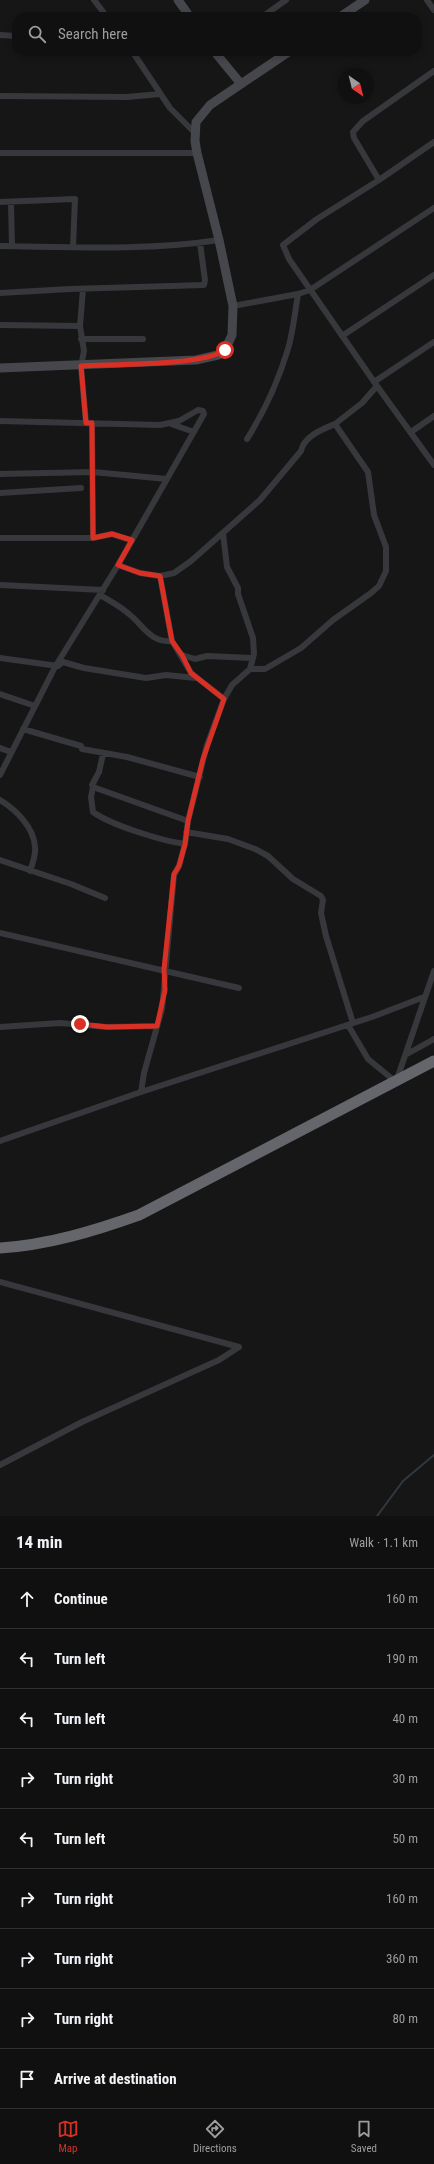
<!DOCTYPE html>
<meta charset="utf-8">
<style>
body{margin:0;font-family:"Roboto Condensed",sans-serif;background:#1e1e1f;color:#f1f3f6}
.compass{position:absolute;left:338px;top:68px;width:36px;height:36px;border-radius:50%;background:#101011;box-shadow:0 2px 6px #0003;rotate:145deg}
.stop{position:absolute;width:12px;height:12px;margin:-9px;border:3px solid #d93025;border-radius:50%;background:#fff}
.stop.end{background:#d93025;border-color:#fff;box-shadow:0 1px 4px #0008}
.list{margin:0;padding:0;list-style:none}
h2{display:flex;justify-content:space-between;align-items:center;height:52px;margin:0;padding:0 16px;font-size:17px}
h2 small{font-size:13px;font-weight:400;color:#9c9d9f}
.list li{display:grid;grid-template-columns:26px 1fr auto;gap:12px;align-items:center;box-sizing:border-box;height:60px;padding:0 16px;border-top:1px solid #303031}
.list b{display:block;font-size:15px;white-space:nowrap}
.list em{font-size:13px;font-style:normal;color:#9c9d9f}
.icon{flex:none;width:22px;height:22px;fill:none;stroke:currentColor;stroke-width:2;stroke-linecap:round;stroke-linejoin:round}
.map{position:relative;flex:none;width:434px;height:1516px;overflow:hidden}
.search{position:absolute;background:#101011;box-shadow:0 2px 6px #0003;left:12px;right:12px;top:12px;height:44px;display:flex;align-items:center;gap:10px;box-sizing:border-box;padding:0 14px;border-radius:16px;color:#9c9d9f;font-size:15px}
.sheet{height:592px;background:#101011}
nav{display:flex;justify-content:space-around;align-items:center;box-sizing:border-box;height:56px;border-top:1px solid #303031;background:#101011;font-size:11px;color:#9c9d9f}
nav a{display:grid;justify-items:center;gap:2px}
nav .on{color:#d93025}
.map>svg:first-child{display:block}
</style>
<div class="map">
<svg width="434" height="1516" viewBox="0 0 434 1516">
<rect width="100%" height="100%" fill="#161617"/>
<g fill="none" stroke-linecap="round" stroke-linejoin="round">
<!-- stream -->
<path stroke="#31383f" stroke-width="2" d="M377,1516L403,1481L434,1455"/>
<!-- street -->
<path stroke="#37383c" stroke-width="6" d="M94,0L107,17
M427,0L434,10
M262,17L286,0
M0,35L17,36
M132,51L170,108L195,133
M0,96L127,97L160,94
M434,142L379,180L317,219L283,245L289,259L377,386L434,465
M0,153H197
M379,180L354,138L353,132L363,121L434,71
M0,202L75,199L73,247
M11,203L12,246
M0,246C72,247 147,251 219,240
M83,289L80,326L84,351L81,366L86,423
M0,293L70,289L204,285L205,280L200,243
M233,306L298,294L310,290L434,208
M0,325L80,326
M342,336L434,275
M81,339H143
M374,382L434,342
M0,421L160,425L179,421L198,410L203,411L204,414L118,565L55,667L0,775
M92,423L93,538
M171,424L194,432
M335,424L362,403L377,386
M411,432L434,416
M247,439C264,412 279,379 288,349C293,332 295,312 298,294
M0,474L93,472L167,479
M0,493L81,488
M223,533L227,567L238,588V594L253,638L254,654L250,669
M0,538H93L112,534L132,541
M118,565L140,573L160,576L174,573L191,561L260,500L301,451C304,436 323,429 335,424L368,472L374,515L386,547V571L379,586L371,593L333,620L301,648L265,669H250L232,685L224,699L207,745L188,821L185,844L179,866L174,875L162,1009L144,1073L141,1092
M160,576L172,641L191,673L224,699
M0,585L103,590
M100,595C110,601 120,606 129,614C143,625 150,643 172,641
M182,655L195,659L207,656L252,658
M0,658L58,666L63,662L84,668L146,678L166,675L196,678
M0,694L35,706
M23,729L81,746L82,749L127,757L200,777
M0,748L11,752
M103,754L99,772L92,785L93,787L91,797L93,812C111,825 162,841 185,844
M93,787L188,821
M0,800C15,809 34,827 35,847C36,855 33,863 30,871
M186,832L228,839L255,849L268,856L293,879L321,896L323,900L321,913L326,936L353,1023
M0,860L71,884L105,898
M0,933L239,988
M348,1025L368,1059L396,1082L434,971
M0,1027L60,1023L107,1027L157,1026
M407,1054L434,1039
M0,1141L141,1092L372,1017L424,997
M0,1282L239,1347
M0,1465L82,1422L219,1360L239,1347"/>
<!-- secondary -->
<path stroke="#46474c" stroke-width="9" d="M178,0L190,17
M340,17L365,0
M214,51L241,84L290,51
M0,368L196,360L218,355L225,350L232,335L233,306L219,240L197,153L195,141L196,122L210,105L241,84"/>
<!-- highway -->
<path stroke="#64666c" stroke-width="11" d="M0,1248C48,1245 94,1231 139,1215L434,1061"/>
</g>
<g fill="none" stroke-linecap="round" stroke-linejoin="round">
<!-- route -->
<path stroke="#d93025" stroke-width="5" d="M80,1024L107,1027L157,1026L165,990L164,969L174,874L179,866L185,844L188,821L203,759L224,699L191,673L182,655L172,641L160,576L140,573L118,565L132,540L112,534L93,538L92,423H86L81,366C112,364 203,366 225,350"/>
</g>
</svg>
<svg class="compass" viewBox="-18 -18 36 36"><path d="M0-13l5 13h-10z" fill="#e53935"/><path d="M0 13l5-13h-10z" fill="#9c9d9f"/></svg>
<div class="stop" style="left:225px;top:350px"></div>
<div class="stop end" style="left:80px;top:1024px"></div>
<div class="search"><svg class="icon" aria-label="search" viewBox="0 0 24 24"><circle cx="10" cy="10" r="6"/><path d="M15 15l6 6"/></svg>Search here</div>
</div>
<section class="sheet">
<h2>14 min<small>Walk · 1.1 km</small></h2>
<ul class="list">
<li><svg class="icon" aria-label="ahead" viewBox="0 0 24 24"><path d="M12 20V5M6 11l6-6 6 6"/></svg><div><b>Continue</b></div><em>160 m</em></li>
<li><svg class="icon" aria-label="left" viewBox="0 0 24 24"><path d="M17 20v-9H6M10 6l-5 5 5 5"/></svg><div><b>Turn left</b></div><em>190 m</em></li>
<li><svg class="icon" aria-label="left" viewBox="0 0 24 24"><path d="M17 20v-9H6M10 6l-5 5 5 5"/></svg><div><b>Turn left</b></div><em>40 m</em></li>
<li><svg class="icon" aria-label="right" viewBox="0 0 24 24"><path d="M7 20v-9h11M14 6l5 5-5 5"/></svg><div><b>Turn right</b></div><em>30 m</em></li>
<li><svg class="icon" aria-label="left" viewBox="0 0 24 24"><path d="M17 20v-9H6M10 6l-5 5 5 5"/></svg><div><b>Turn left</b></div><em>50 m</em></li>
<li><svg class="icon" aria-label="right" viewBox="0 0 24 24"><path d="M7 20v-9h11M14 6l5 5-5 5"/></svg><div><b>Turn right</b></div><em>160 m</em></li>
<li><svg class="icon" aria-label="right" viewBox="0 0 24 24"><path d="M7 20v-9h11M14 6l5 5-5 5"/></svg><div><b>Turn right</b></div><em>360 m</em></li>
<li><svg class="icon" aria-label="right" viewBox="0 0 24 24"><path d="M7 20v-9h11M14 6l5 5-5 5"/></svg><div><b>Turn right</b></div><em>80 m</em></li>
<li><svg class="icon" aria-label="arrive" viewBox="0 0 24 24"><path d="M6 21V4h12l-3 4 3 4H6"/></svg><div><b>Arrive at destination</b></div></li>
</ul>
</section>
<nav>
<a class="on"><svg class="icon" aria-label="map" viewBox="0 0 24 24"><path d="M3 6l6-2 6 2 6-2v14l-6 2-6-2-6 2zM9 4v14M15 6v14"/></svg>Map</a>
<a><svg class="icon" aria-label="directions" viewBox="0 0 24 24"><path d="M12 3l9 9-9 9-9-9zM9 14v-3h6M13 9l2 2-2 2"/></svg>Directions</a>
<a><svg class="icon" aria-label="saved" viewBox="0 0 24 24"><path d="M7 4h10v16l-5-4-5 4z"/></svg>Saved</a>
</nav>
